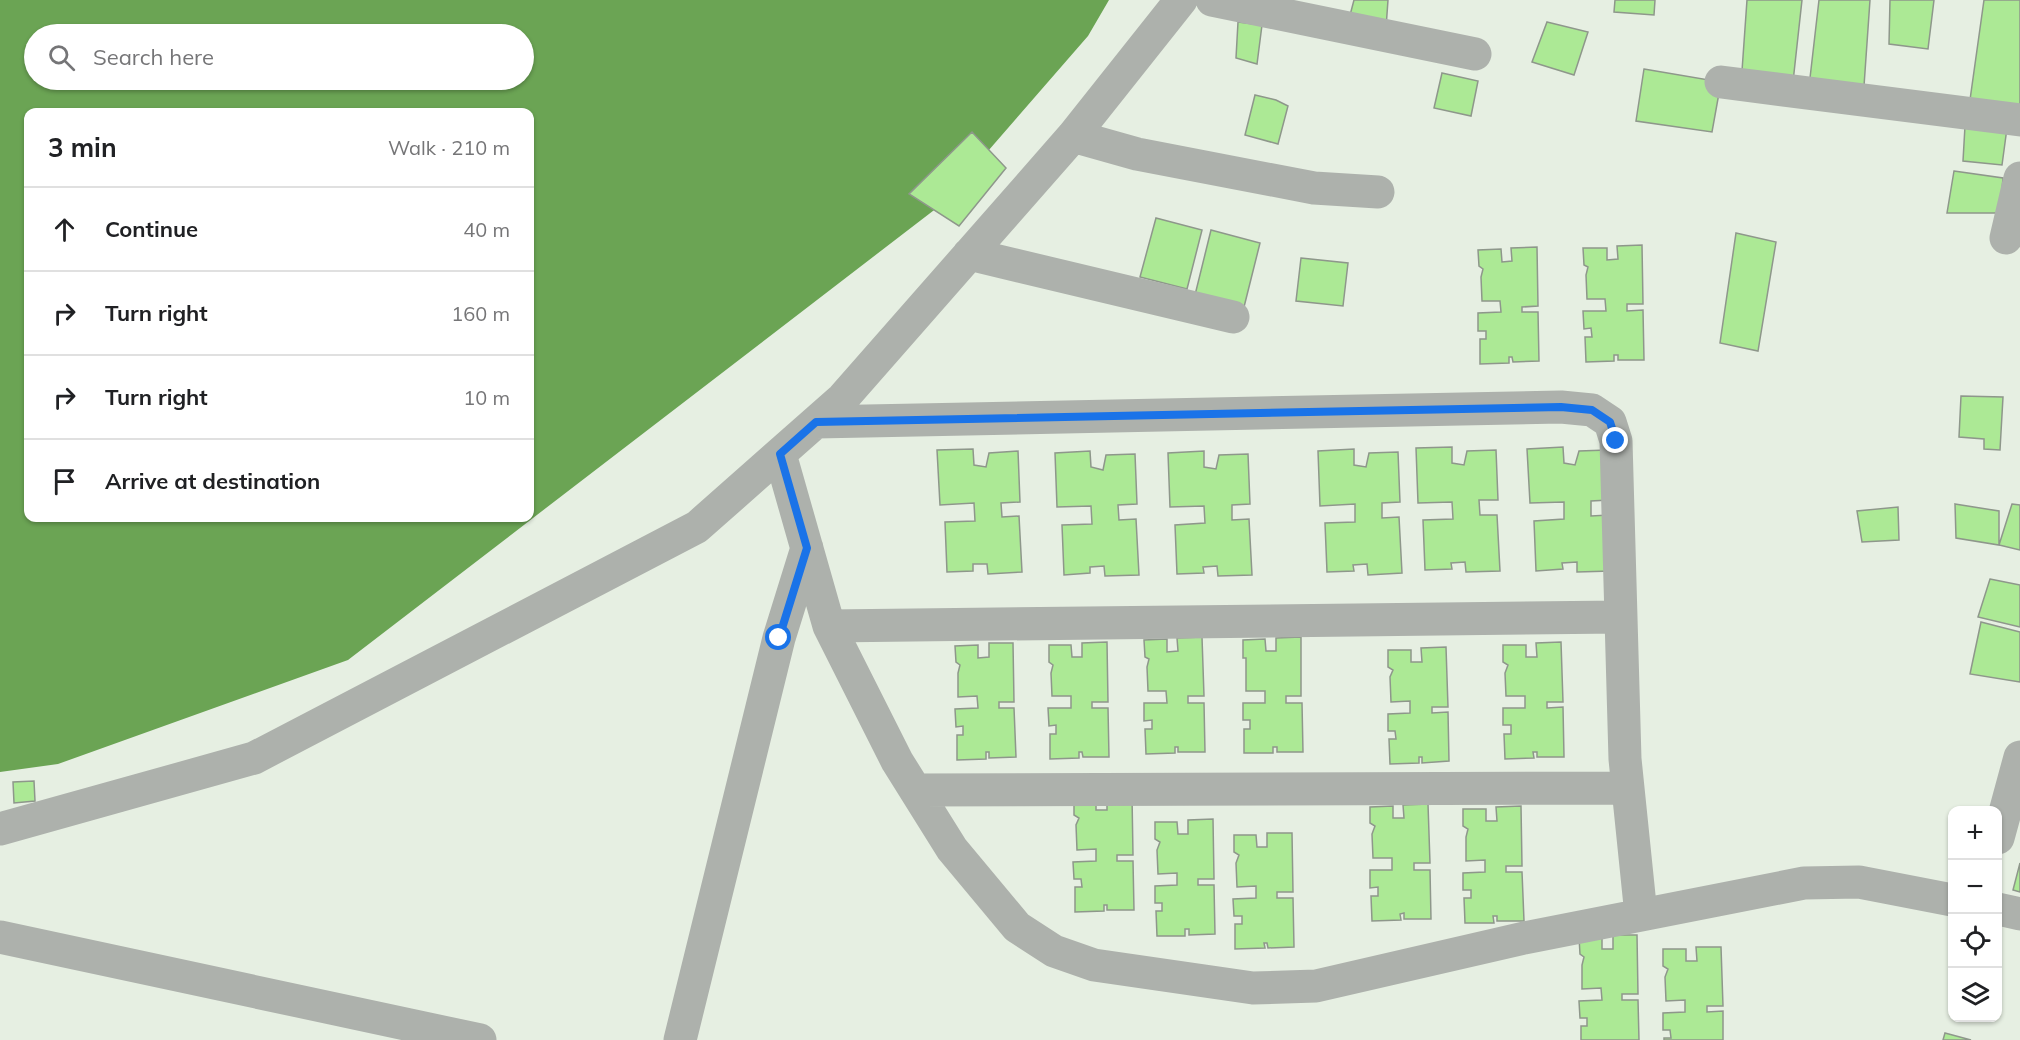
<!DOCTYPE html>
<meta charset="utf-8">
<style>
body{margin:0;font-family:Mulish,sans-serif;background:#f2f2f2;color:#202124}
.controls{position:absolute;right:18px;bottom:18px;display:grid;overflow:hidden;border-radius:12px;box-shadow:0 2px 4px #0004}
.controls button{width:54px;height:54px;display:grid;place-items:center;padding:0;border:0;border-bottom:2px solid #e0e0e0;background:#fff;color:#202124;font:30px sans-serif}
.stop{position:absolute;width:18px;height:18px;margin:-14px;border:4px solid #1a73e8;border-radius:50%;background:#fff}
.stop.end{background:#1a73e8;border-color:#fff;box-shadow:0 2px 6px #0008}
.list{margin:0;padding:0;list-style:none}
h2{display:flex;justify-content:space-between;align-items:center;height:78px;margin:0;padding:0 24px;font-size:26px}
h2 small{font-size:20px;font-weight:400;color:#757577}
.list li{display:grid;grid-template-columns:39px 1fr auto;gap:18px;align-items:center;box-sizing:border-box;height:84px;padding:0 24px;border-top:2px solid #e0e0e0}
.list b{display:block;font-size:22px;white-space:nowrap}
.list em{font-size:20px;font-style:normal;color:#757577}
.icon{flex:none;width:33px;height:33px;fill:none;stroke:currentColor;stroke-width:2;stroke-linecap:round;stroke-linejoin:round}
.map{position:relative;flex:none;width:2020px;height:1040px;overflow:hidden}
.search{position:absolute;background:#fff;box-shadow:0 2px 4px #0004;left:24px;top:24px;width:510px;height:66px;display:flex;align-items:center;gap:15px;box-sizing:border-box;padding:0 21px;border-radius:33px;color:#757577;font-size:22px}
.panel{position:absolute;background:#fff;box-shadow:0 2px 4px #0004;left:24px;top:108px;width:510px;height:414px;border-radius:12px}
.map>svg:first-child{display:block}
</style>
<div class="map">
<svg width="2020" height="1040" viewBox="0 0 2020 1040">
<rect width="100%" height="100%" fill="#e6efe2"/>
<!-- water -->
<path fill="#6ba454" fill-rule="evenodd" d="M0,0H1109L1088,36L942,204L348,660L58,764L0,772ZM34,34H524V80H34ZM28,112H530V518H28Z"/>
<!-- building -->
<path fill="#ace995" stroke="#8e978b" stroke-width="1.5" d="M1354,0H1388L1386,28L1349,19Z
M1615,0H1655L1654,15L1614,12Z
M1747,0H1802L1792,91L1741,85Z
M1819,0H1870L1864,86L1810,78Z
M1890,0H1934L1928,49L1889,44Z
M1984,0H2020V108L1969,107Z
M1238,22L1262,25L1257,64L1236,58Z
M1547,22L1588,32L1574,75L1532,62Z
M1644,69L1721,82L1712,132L1636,121Z
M1442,73L1478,81L1471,116L1434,108Z
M1255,95L1276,100L1288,106L1278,144L1245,135Z
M1965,126L2007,128L2002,165L1963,161Z
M972,132L1006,168L959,226L909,194Z
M1954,171L2003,178L2000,213H1947Z
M1156,218L1202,230L1187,289L1140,277Z
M1211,230L1260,243L1244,307L1195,295Z
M1736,233L1776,242L1758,351L1720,343Z
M1642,245L1643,304H1627V311L1643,310L1644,360H1618V355H1614V361L1586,362L1585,337H1592L1591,328L1584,329L1583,311H1606L1605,299H1587L1586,275L1588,267L1584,265L1583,248H1607V260L1618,259L1617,246Z
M1537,247L1538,306L1522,307V312H1538L1539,361L1513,362L1512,357H1509V363L1480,364V339H1486V331H1478V313L1501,312L1500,301H1482L1481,277L1483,269L1479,266L1478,250L1501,249L1502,262L1512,261L1511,248Z
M1301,258L1348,263L1343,306L1296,301Z
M1961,396L2003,397L2000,450L1984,449V439L1959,437Z
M1452,447V463L1464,465L1467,451L1496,450L1498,500H1479L1480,515H1497L1500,571L1466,572L1465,562L1451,563L1452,569L1425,570L1423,520L1453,519L1452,502L1418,503L1416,448Z
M1563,447L1564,463L1575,465L1579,451L1607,450L1609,500L1591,501V516L1609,515L1611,571L1577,572V562L1562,563L1563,569L1536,571L1534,521L1564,519V502L1530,503L1527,449Z
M973,449L974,465L986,467L989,453L1018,451L1020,502L1001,503L1002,517L1019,516L1022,572L988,574L987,564H973V571L947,572L945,522L975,521L974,503L940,505L937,450Z
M1354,449V465L1366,467L1369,453L1398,452L1400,502L1382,503V518L1399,517L1402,573L1368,575L1367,564L1353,565L1354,571L1327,572L1325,523L1355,522V504L1320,506L1318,451Z
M1090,451L1091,467L1103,470L1106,455L1135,454L1137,504L1118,505L1119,520L1136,519L1139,575L1105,576L1104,566L1090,567V573L1064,575L1062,525L1092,524L1091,506L1057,507L1055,453Z
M1204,451V467L1216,469L1219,455L1248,454L1250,504L1232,505V520L1249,519L1252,575L1218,576L1217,566L1203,567L1204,573L1177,574L1175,525L1205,523L1204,506L1170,507L1168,453Z
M1955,504L1999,511V545L1956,538Z
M2012,504L2020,505V550L1999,545Z
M1898,507L1899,540L1862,542L1857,511Z
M1990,579L2020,585V627L1978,617Z
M1981,622L2020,632V682L1970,674Z
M1202,637L1204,696H1188V703H1204L1205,752H1178V747H1175V753L1146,754L1145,729H1152V720L1144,721V703H1167L1166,691H1148L1147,667L1149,659L1145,657L1144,640L1167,639V652L1178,651L1177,638Z
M1301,637V696H1286V703H1302L1303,752H1277V747H1273V753H1244V729H1250V720H1243V703H1265V691H1246V658H1243V640L1265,639L1266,651H1276V638Z
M1107,642L1108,702H1092V708H1108L1109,757H1083L1082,752H1079V758L1050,759V734H1056V725L1049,726L1048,708H1071V696H1052L1051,673L1053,665L1049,662V645H1071L1072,657H1082V643Z
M1561,642L1563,702H1547V708L1563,707L1564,757H1537V752H1533L1534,758L1505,759L1504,734H1511V725H1503V708H1525V696H1506L1505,673L1508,665L1503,662V645H1526V657H1537L1536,643Z
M989,643H1013L1014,702H999V708H1014L1016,757L989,758V752H986V759L957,760V735H963V726L956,727L955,709L978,708L977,696L958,697V673L960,665L956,662L955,646L978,645V658L989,657Z
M1446,647L1448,707H1432V713L1448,712L1449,761L1422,763V757H1419V763L1390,764L1389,739H1396L1395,731H1388V714L1410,713V701L1391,702L1390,677L1393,670L1388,667V650H1411V662H1422L1421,648Z
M34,781L35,801L14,803L13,782Z
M1107,796H1132L1133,855H1117V861H1133L1134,910H1107V905H1104V911L1075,912V887H1082L1081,879H1074L1073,862L1096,861V849L1077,850L1076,825L1079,818L1074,815V798H1096V810H1107Z
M1428,804L1430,863H1414V870H1430L1431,919H1404V913L1400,914L1401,920L1372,921L1371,896H1378V887L1370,888V870H1392V858H1373L1372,834L1375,826L1370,823V807L1393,806V818H1404L1403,805Z
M1521,806L1522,866H1506V872H1522L1524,921H1497V916H1493L1494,923H1465L1464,898H1471V890H1463V873L1485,872V860L1466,861V837L1468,829L1463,826V809H1486V821H1497L1496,807Z
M1213,819L1214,879H1198V885H1214L1215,934L1189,935V929H1185V936H1157L1156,911H1162V903H1155V886L1177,885V873L1158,874L1157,850L1160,842L1155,839V822H1177L1178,834H1188V820Z
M1267,833H1292L1293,892H1277V898H1293L1294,947L1268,948L1267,943H1264L1265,948L1235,949V924H1242V916H1234L1233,899L1256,898V886L1237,887L1236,863L1239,855L1234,852V835H1256L1257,847H1267Z
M2020,863V892L2013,890Z
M1613,935H1637L1638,994H1622V1000H1638L1639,1040H1581V1026H1587V1018H1580L1579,1001L1602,1000L1601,988L1582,989V965L1584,957L1580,954L1579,937H1602V949H1613Z
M1696,947H1721L1723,1006H1707V1012L1723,1011V1040H1664V1038H1671L1670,1030H1663V1013L1685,1012V1000L1666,1001L1665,977L1668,969L1663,966V949H1686V961H1697Z
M1945,1033L1971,1040H1943Z"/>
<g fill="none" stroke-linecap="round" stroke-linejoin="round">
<!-- minor -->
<path stroke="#adb1ac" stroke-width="33" d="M1212,0L1475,54
M1721,82L2020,120
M1073,136L1137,154L1314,188L1378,192
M2006,238L2020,178
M969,254L1233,317
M816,422L1561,407L1592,410L1610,422L1616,441L1625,759L1641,915
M780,454L829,626L897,761L952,849L1017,927L1054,951L1094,965L1253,988L1316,986L1524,938L1804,883L1859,882L1952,900
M829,626L1621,617
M915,790L1628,788
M0,829L254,758L697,527L843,398L1073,136L1181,0
M1998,838L2020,757
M1998,909L2020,914
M0,937L480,1040
M680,1040L779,638L807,548"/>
</g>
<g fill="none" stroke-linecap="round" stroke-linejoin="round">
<!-- route -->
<path stroke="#1a73e8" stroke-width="8" d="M779,638L807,548L780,454L816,422L1561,407L1592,410L1610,422L1616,441"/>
</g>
</svg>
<div class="controls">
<button>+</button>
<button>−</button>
<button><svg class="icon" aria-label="locate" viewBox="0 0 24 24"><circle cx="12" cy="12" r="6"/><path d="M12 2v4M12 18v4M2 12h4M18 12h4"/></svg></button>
<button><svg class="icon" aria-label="layers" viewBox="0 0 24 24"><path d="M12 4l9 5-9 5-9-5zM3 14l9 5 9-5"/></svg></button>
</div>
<div class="stop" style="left:779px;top:638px"></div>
<div class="stop end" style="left:1616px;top:441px"></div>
<div class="search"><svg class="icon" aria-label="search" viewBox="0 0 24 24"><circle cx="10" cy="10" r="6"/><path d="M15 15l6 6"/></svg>Search here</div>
<section class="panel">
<h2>3 min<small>Walk · 210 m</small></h2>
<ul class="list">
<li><svg class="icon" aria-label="ahead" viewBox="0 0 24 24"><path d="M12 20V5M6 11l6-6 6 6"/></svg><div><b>Continue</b></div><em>40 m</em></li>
<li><svg class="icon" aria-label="right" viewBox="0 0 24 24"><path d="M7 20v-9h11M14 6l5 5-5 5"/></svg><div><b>Turn right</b></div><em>160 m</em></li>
<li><svg class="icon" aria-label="right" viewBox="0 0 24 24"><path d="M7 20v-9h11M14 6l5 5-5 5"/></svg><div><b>Turn right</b></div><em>10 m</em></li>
<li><svg class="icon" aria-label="arrive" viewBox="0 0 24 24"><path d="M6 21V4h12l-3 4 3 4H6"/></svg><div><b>Arrive at destination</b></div></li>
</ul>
</section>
</div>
